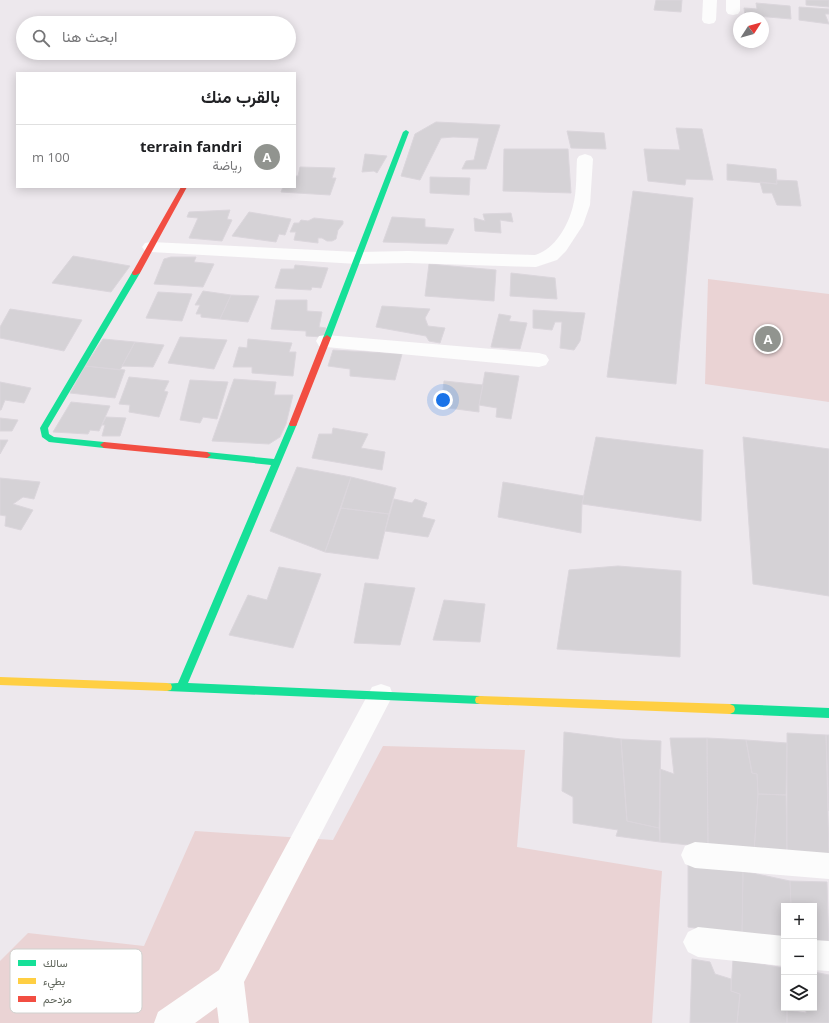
<!DOCTYPE html>
<html lang="ar">
<meta charset="utf-8">
<style>
body{margin:0;font-family:"Open Sans",Vazirmatn,sans-serif;background:#f6f6f6;color:#202124;direction:rtl}
.controls{position:absolute;right:12px;bottom:12px;display:grid;overflow:hidden;border-radius:0px;box-shadow:0 2px 10px #0003}
.controls button{width:36px;height:36px;display:grid;place-items:center;padding:0;border:0;border-bottom:1px solid #e0e0e0;background:#fff;color:#202124;font:20px sans-serif}
.compass{position:absolute;left:733px;top:12px;width:36px;height:36px;border-radius:50%;background:#fff;box-shadow:0 2px 10px #0003;rotate:54deg}
.you{position:absolute;left:443px;top:400px;width:14px;height:14px;margin:-10px;border:3px solid #fff;border-radius:50%;background:#1a73e8;box-shadow:0 0 0 6px #1a73e833}
.badge{display:grid;place-items:center;width:26px;height:26px;border-radius:50%;background:#91948f;color:#fff;font-size:13px;font-weight:700}
.pin{position:absolute;translate:-50% -50%;border:2px solid #fff;box-shadow:0 1px 4px #0006}
.list{margin:0;padding:0;list-style:none}
h2{display:flex;justify-content:space-between;align-items:center;height:52px;margin:0;padding:0 16px;font-size:17px}
h2 small{font-size:13px;font-weight:400;color:#757577}
.list li{display:grid;grid-template-columns:26px 1fr auto;gap:12px;align-items:center;box-sizing:border-box;height:64px;padding:0 16px;border-top:1px solid #e0e0e0}
.list b{display:block;font-size:15px;white-space:nowrap}
.list p{margin:0;font-size:13px;white-space:nowrap;color:#757577}
.list em{font-size:13px;font-style:normal;color:#757577}
.icon{flex:none;width:22px;height:22px;fill:none;stroke:currentColor;stroke-width:2;stroke-linecap:round;stroke-linejoin:round}
.map{position:relative;flex:none;width:829px;height:1023px;overflow:hidden;direction:ltr}
.search{position:absolute;background:#fff;box-shadow:0 2px 10px #0003;left:16px;top:16px;width:280px;height:44px;display:flex;align-items:center;gap:10px;box-sizing:border-box;padding:0 14px;border-radius:22px;color:#757577;font-size:15px}
.panel{position:absolute;background:#fff;box-shadow:0 2px 10px #0003;left:16px;top:72px;width:280px;height:116px;border-radius:0px;direction:rtl}
.map>svg:first-child{display:block}
</style>
<div class="map">
<svg width="829" height="1023" viewBox="0 0 829 1023">
<rect width="100%" height="100%" fill="#ede8ed"/>
<!-- green -->
<path fill="#ead3d4" d="M708,279L829,294V402L705,384Z
M383,746L525,750L517,847L662,871L652,1023H0V961L28,933L144,946L195,831L333,840Z"/>
<!-- building -->
<path fill="#d5d2d6" stroke="#dbd6dc" d="M656,0H682L681,12L654,10Z
M806,0H829V7L806,5Z
M756,3L790,6L791,19L745,15L744,8L757,9Z
M799,7L829,9V14H825L829,24L799,20Z
M436,122L500,125L486,169H462L466,161L474,160L479,138L453,137L441,138L420,180L401,176L415,134Z
M676,128L702,129L713,180L686,179L685,185L648,181L644,149L680,150Z
M567,131L604,133L606,149L571,148Z
M504,149H568L571,193L503,191Z
M365,154L387,156L377,173L374,171L362,172Z
M727,164L776,169L777,184L727,180Z
M300,167L335,168L332,178H336L330,195L281,192L283,187H295V176H298Z
M430,177L470,178L469,195L430,193Z
M776,180L797,181L801,206L777,205L772,193H763L760,182L777,184Z
M633,191L693,198L676,384L607,377Z
M230,210L227,219L232,220L222,241L189,238L198,218L187,217L189,212Z
M249,212L291,219L285,235L279,234L276,242L232,236Z
M511,213L513,222L500,220L501,233L475,231L474,218L485,221L483,214Z
M392,217L425,219V227L454,229L447,244L383,242Z
M314,218L343,221V224L338,230L336,239L332,241H327L322,238H318V243L294,240L296,232H290L294,223H299L301,220L308,221Z
M73,256L130,266L111,292L52,283Z
M171,257H196L194,262L214,264L203,287L154,284L164,259Z
M429,264L496,270L494,301L425,296Z
M295,265L328,268L321,288L312,287L311,290L275,288L281,269H294Z
M511,273L555,278L557,299L510,296Z
M203,291L231,295L220,319L201,317V314H196L200,305H195Z
M158,292L192,294L182,321L146,318Z
M231,295L259,296L248,322L220,319Z
M276,300H307V311L322,312L319,327L326,328L324,337L306,336V331L271,329Z
M382,306L430,309L425,318L428,326L445,328L440,343L429,341L426,336L376,327Z
M10,309L82,320L64,351L0,338V327Z
M533,310L585,313L580,341L574,350L560,348L562,322H555L552,330L533,328Z
M499,314L511,316L509,321L527,323L520,349L491,347Z
M180,337L227,340L214,369L168,363Z
M103,339L135,342L120,370L85,366Z
M248,339L292,343L289,352H296L293,376L252,373V367H233L239,347L247,348Z
M135,342L164,345L153,367L122,366Z
M333,350L402,354L395,380L350,376V369L328,366Z
M85,366L125,370L115,398L70,393Z
M485,372L519,376L511,419L496,417L497,408L479,405Z
M129,377L169,381L164,391L168,392L159,417L129,412L130,405L119,404Z
M234,379L276,382L274,395H293L286,424L280,437L269,444L212,441Z
M190,380L228,382L217,419L203,417L200,423L180,420Z
M444,381L483,385L479,405V412L441,407Z
M0,382L31,388L24,403L5,400L1,410H0Z
M71,402L110,406L99,431L90,430L88,434L53,432Z
M106,417L126,418L120,436H102L105,425H102Z
M0,418L18,420L12,431H0Z
M333,428L368,434L361,448L385,452L382,470L312,458L319,434H332Z
M596,437L703,450L701,521L582,504Z
M743,437L829,449V596L753,584Z
M0,440H8L0,454Z
M297,467L351,477L325,552L270,531Z
M351,477L396,488L389,514L341,508Z
M0,478L40,482L34,499L23,497L13,504L33,510L21,530L5,526L6,516L0,515Z
M503,482L584,496L582,504L581,533L498,517Z
M394,499L412,503L415,499L427,503L422,517L435,520L428,537L385,531Z
M341,508L389,514L378,559L325,552Z
M618,566L681,571L680,657L557,649L569,570Z
M279,567L321,574L293,648L229,635L248,595L267,600Z
M365,583L415,588L400,645L354,643Z
M444,600L485,604L480,642L433,640Z
M564,732L621,739L627,821L659,828L660,842L616,836L618,830L573,823V797L562,791Z
M787,733L826,735L829,855H787Z
M826,735H829V811Z
M670,738H707L708,847L660,842V769L674,774Z
M707,738L746,740L752,773L757,774L758,794L754,852L708,847Z
M621,739L661,741L659,828L627,821Z
M746,740L787,743L786,795L758,794L757,774L752,773Z
M758,794L786,795L787,855L754,852Z
M688,861L743,871L742,935L688,927Z
M743,871L790,881L791,906H784V944L742,935Z
M790,881L827,882L829,948L814,947V906H791Z
M692,959L710,962L715,974L731,979V991L740,994L737,1023H690Z
M733,959L784,968V1008H787V1023H737L740,994L731,991Z
M814,972L829,975V1023H787V1010L806,1013V1008H814Z"/>
<g fill="none" stroke-linecap="round" stroke-linejoin="round">
<!-- street -->
<path fill="#fcfcfc" fill-rule="evenodd" d="M703,0H717L716,20L714,23L709,24L704,23L702,20Z
M726,0H740V11L738,14L733,15L728,14L726,11Z
M585,154L591,156L593,159L590,205L583,225L566,251L557,260L536,267L408,263L358,264L151,252L145,251L142,247L145,243L151,242L358,252L408,251L535,255C555,249 568,226 573,206C577,191 576,174 577,159L579,156Z
M326,335L539,353L546,355L549,360L546,365L539,367L326,347L319,346L316,341L319,336Z
M381,684L390,687L393,695L244,982L249,1023H219L217,1007L195,1023H154L158,1012L219,970L372,687Z
M695,842L829,853V879L695,868L685,864L681,855L685,846Z
M698,927L784,936V966L698,957L688,952L683,942L688,932Z
M814,940L829,941V971L814,970Z"/>
<!-- fast -->
<path fill="#16e098" fill-rule="evenodd" d="M406,130L409,132L331,338L327,341L324,340L323,338L403,132Z
M133,271H136L140,273L48,428L49,434L54,437L104,442L108,445L104,448L49,442L42,437L40,428Z
M293,421L297,424L188,683L480,696L484,697L485,700L484,703L480,704L167,691L163,690L162,687L163,684L178,683L271,465L207,458L203,455L207,452L274,459L289,424Z
M730,704L829,708V718L730,714L726,712L725,709L726,706Z"/>
<!-- slow -->
<path fill="#ffcf43" fill-rule="evenodd" d="M0,677L167,683L171,684L172,687L171,690L167,691L0,685Z
M480,696L730,704L734,706L735,709L734,712L730,714L480,704L476,703L475,700L476,697Z"/>
<!-- jam -->
<path fill="#f24e42" fill-rule="evenodd" d="M181,187H187L140,273L136,275H133L132,273Z
M327,335L331,338L297,424L296,426H290L289,424L323,338Z
M104,442L207,452L211,455L207,458L104,448L100,445Z"/>
</g>
<!-- legend -->
<rect x="10" y="949" width="132" height="64" rx="6" fill="#fff" stroke="#cfd1ce" stroke-width="1"/>
<rect x="18" y="960" width="18" height="6" fill="#16e098"/>
<rect x="18" y="978" width="18" height="6" fill="#ffcf43"/>
<rect x="18" y="996" width="18" height="6" fill="#f24e42"/>
<g font-size="11" fill="#60665c">
<text x="43" y="967">سالك</text>
<text x="43" y="985">بطيء</text>
<text x="43" y="1003">مزدحم</text>
</g>
</svg>
<div class="controls">
<button>+</button>
<button>−</button>
<button><svg class="icon" aria-label="layers" viewBox="0 0 24 24"><path d="M12 4l9 5-9 5-9-5zM3 14l9 5 9-5"/></svg></button>
</div>
<svg class="compass" viewBox="-18 -18 36 36"><path d="M0-13l5 13h-10z" fill="#e53935"/><path d="M0 13l5-13h-10z" fill="#757577"/></svg>
<div class="you"></div>
<div class="pin badge" style="left:768px;top:339px">A</div>
<div class="search"><svg class="icon" aria-label="search" viewBox="0 0 24 24"><circle cx="10" cy="10" r="6"/><path d="M15 15l6 6"/></svg>ابحث هنا</div>
<section class="panel">
<h2>بالقرب منك<small></small></h2>
<ul class="list">
<li><span class="badge">A</span><div><b>terrain fandri</b><p>رياضة</p></div><em>100 m</em></li>
</ul>
</section>
</div>
